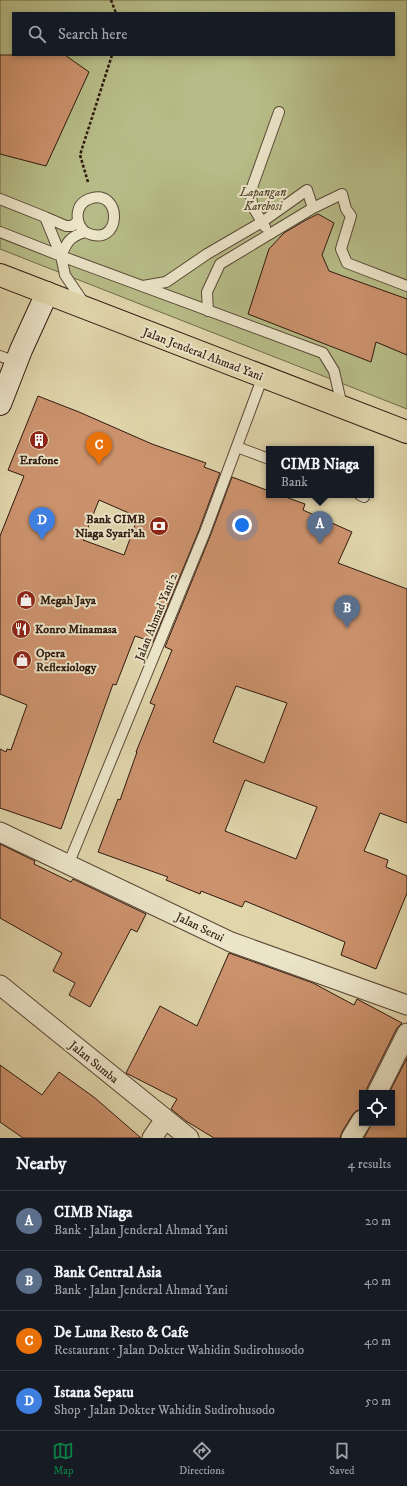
<!DOCTYPE html>
<meta charset="utf-8">
<style>
body{margin:0;font-family:"IM FELL DW Pica",serif;background:#242831;color:#f1f3f6}
.controls{position:absolute;right:12px;bottom:12px;display:grid;overflow:hidden;border-radius:0px;box-shadow:0 2px 6px #0003}
.controls button{width:36px;height:36px;display:grid;place-items:center;padding:0;border:0;border-bottom:1px solid #363941;background:#171b24;color:#f1f3f6;font:20px sans-serif}
.you{position:absolute;left:242px;top:525px;width:14px;height:14px;margin:-10px;border:3px solid #fff;border-radius:50%;background:#1a73e8;box-shadow:0 0 0 6px #1a73e833}
.badge{display:grid;place-items:center;width:26px;height:26px;border-radius:50%;background:#0b8043;color:#fff;font-size:13px;font-weight:700}
.pin{position:absolute;translate:-50% -33px;filter:drop-shadow(0 1px 2px #0008)}
.pin::after{content:'';position:absolute;top:21px;width:14px;height:12px;background:inherit;clip-path:polygon(0 0,100% 0,50% 100%)}
.popup{position:absolute;left:266px;top:446px;width:108px;height:52px;box-sizing:border-box;display:grid;place-content:center;border-radius:0px;background:#171b24;filter:drop-shadow(0 1px 3px #0005);font-size:13px;white-space:nowrap;color:#9ea1a6}
.popup b{font-size:15px;color:#f1f3f6}
.popup::after{content:'';position:absolute;left:50%;top:100%;margin-left:-8px;border:8px solid transparent;border-top-color:#171b24}
.list{margin:0;padding:0;list-style:none}
h2{display:flex;justify-content:space-between;align-items:center;height:52px;margin:0;padding:0 16px;font-size:17px}
h2 small{font-size:13px;font-weight:400;color:#9ea1a6}
.list li{display:grid;grid-template-columns:26px 1fr auto;gap:12px;align-items:center;box-sizing:border-box;height:60px;padding:0 16px;border-top:1px solid #363941}
.list b{display:block;font-size:15px;white-space:nowrap}
.list p{margin:0;font-size:13px;white-space:nowrap;color:#9ea1a6}
.list em{font-size:13px;font-style:normal;color:#9ea1a6}
.icon{flex:none;width:22px;height:22px;fill:none;stroke:currentColor;stroke-width:2;stroke-linecap:round;stroke-linejoin:round}
.map{position:relative;flex:none;width:407px;height:1138px;overflow:hidden}
.search{position:absolute;background:#171b24;box-shadow:0 2px 6px #0003;left:12px;right:12px;top:12px;height:44px;display:flex;align-items:center;gap:10px;box-sizing:border-box;padding:0 14px;border-radius:0px;color:#9ea1a6;font-size:15px}
.sheet{height:292px;background:#171b24}
nav{display:flex;justify-content:space-around;align-items:center;box-sizing:border-box;height:56px;border-top:1px solid #363941;background:#171b24;font-size:11px;color:#9ea1a6}
nav a{display:grid;justify-items:center;gap:2px}
nav .on{color:#0b8043}
.map>svg:first-child{display:block}
</style>
<div class="map">
<svg width="407" height="1138" viewBox="0 0 407 1138">
<rect width="100%" height="100%" fill="#e0d5ab"/>
<filter id="stains"><feTurbulence type="fractalNoise" baseFrequency=".005" numOctaves="4"/><feColorMatrix values="0 0 0 0 .2 0 0 0 0 .09 0 0 0 0 .02 0 0 0 .5 -.17"/></filter>
<radialGradient id="worn" r=".72"><stop offset=".6" stop-color="#630" stop-opacity="0"/><stop offset="1" stop-color="#630" stop-opacity=".3"/></radialGradient>
<!-- green -->
<path fill="#b6bc87" stroke="#726a4b" fill-rule="evenodd" d="M0,0H407V409L0,249ZM13,13H394V55H13Z"/>
<!-- building -->
<path fill="#cb926d" stroke="#2f190f" fill-rule="evenodd" d="M0,55H65L89,72L46,166L0,154Z
M318,214L334,223L322,255L329,271L407,299V355L376,342L371,362L248,314L269,249L284,233L306,220Z
M38,396L79,412L152,444L206,463L204,467L220,473L199,530L153,642L135,636L116,685L113,684L61,829L0,808V749L6,752L7,749L11,750L27,705L0,694V536L24,476L8,470ZM99,500L138,517L124,555L83,540Z
M232,477L269,491V495H280L305,504L303,510L352,532L338,563L407,589V823L380,813L364,851L388,860L386,867L407,876V893L376,969L341,955L345,942L245,901L242,907L201,891L200,894L166,880L168,877L98,852L118,799L120,800L137,752H136L155,705L150,703L172,650L165,647L211,534ZM236,686L287,703L264,763L213,742ZM245,780L317,807L296,859L225,831Z
M0,844L35,861L34,864L71,882L73,879L146,914L137,932L131,929L90,1007L69,995L75,983L53,971L62,953L0,918Z
M229,953L313,983L354,1005L357,999L402,1023L397,1028L367,1088L366,1093H362V1109L356,1111L353,1114L342,1132L340,1138H214L186,1121L171,1109L177,1099L126,1073L160,1006L197,1026Z
M407,1058V1138H364L372,1123H392V1093H389Z
M0,1065L42,1095L59,1072L95,1098L141,1138H23L0,1122Z"/>
<g fill="none" stroke-linecap="round" stroke-linejoin="round">
<defs>
<path id="lane" d="M0,199L45,217L61,256L65,275L84,303
M45,217L66,226H72L77,222
M265,227L253,207L250,193L279,112
M0,232L61,256L323,353L334,371L342,406
M61,256C67,242 69,237 85,232C123,251 123,186 89,199C74,205 75,223 85,232
M143,286L166,282L207,254L262,222L307,190L313,208
M208,311L207,292L220,264L313,208L342,194L346,209L351,216L341,249L347,263L407,286
M0,356L16,362
M237,447L269,459
M360,495L364,497
M68,865L205,532L263,376"/>
<path id="street" d="M0,832L231,942L407,1005
M0,985L189,1138
M377,1093L407,1033
M152,1138L165,1119
M351,1138L362,1120"/>
<path id="secondary" d="M0,404L21,350L47,293"/>
<path id="highway" d="M0,275L407,432"/>
</defs>
<!-- lane casing -->
<use href="#lane" stroke="#5b4836" stroke-width="12"/>
<!-- street casing -->
<use href="#street" stroke="#5b4836" stroke-width="21"/>
<!-- secondary casing -->
<use href="#secondary" stroke="#2f190f" stroke-width="24"/>
<!-- highway casing -->
<use href="#highway" stroke="#2f190f" stroke-width="24"/>
<!-- path -->
<path stroke="#2f190f" stroke-width="2.5" stroke-dasharray="3 2" stroke-linecap="butt" d="M111,0L116,13
M88,182L80,155L112,55"/>
<!-- lane -->
<use href="#lane" stroke="#ebe4c8" stroke-width="10"/>
<!-- street -->
<use href="#street" stroke="#ebe4c8" stroke-width="19"/>
<!-- secondary -->
<use href="#secondary" stroke="#ebe4c8" stroke-width="22"/>
<!-- highway -->
<use href="#highway" stroke="#e0d5ab" stroke-width="22"/>
</g>
<!-- icons -->
<defs>
<symbol id="building-disc" viewBox="-11 -11 22 22"><circle r="9.5" fill="#8f2418" stroke="#ebe4c8"/><path d="M-4-6H4V6H1V3H-1V6H-4ZM-2.5-4.3h1.7v1.8h-1.7ZM.8-4.3h1.7v1.8H.8ZM-2.5-1h1.7V.8h-1.7ZM.8-1h1.7V.8H.8Z" fill="#fff"/></symbol>
<symbol id="bank-disc" viewBox="-11 -11 22 22"><circle r="9.5" fill="#8f2418" stroke="#ebe4c8"/><path d="M-6-4H6V4H-6ZM0-2.3a2.3 2.3 0 1 0 0 4.6a2.3 2.3 0 1 0 0-4.6Z" fill="#fff"/></symbol>
<symbol id="shop-disc" viewBox="-11 -11 22 22"><circle r="9.5" fill="#8f2418" stroke="#ebe4c8"/><path d="M-5-2.5h2.3a2.7 3.5 0 0 1 5.4 0H5L5.5 6h-11ZM-1.5-2.5h3a1.5 2.3 0 0 0-3 0Z" fill="#fff"/></symbol>
<symbol id="restaurant-disc" viewBox="-11 -11 22 22"><circle r="9.5" fill="#8f2418" stroke="#ebe4c8"/><path d="M-5-6h1v4h1v-4h1v4h1v-4h1v5L-1.5 .5V6h-2V.5L-5-1ZM5-6V6H3V1.5H1.5Q1.5-4 5-6Z" fill="#fff"/></symbol>
</defs>
<g fill-rule="evenodd">
<use href="#building-disc" x="28" y="429" width="22" height="22"/>
<use href="#bank-disc" x="148" y="515" width="22" height="22"/>
<use href="#shop-disc" x="15" y="589" width="22" height="22"/>
<use href="#restaurant-disc" x="10" y="618" width="22" height="22"/>
<use href="#shop-disc" x="11" y="649" width="22" height="22"/>
</g>
<g text-anchor="middle" stroke-width="4" stroke-linejoin="round" paint-order="stroke">
<!-- park labels -->
<g font-size="12" font-style="italic" fill="#584a33" stroke="#ebe4c8">
<text x="263" y="196">Lapangan<tspan x="263" dy="14">Karebosi</tspan></text>
</g>
<!-- street labels -->
<g font-size="12" fill="#2f190f" stroke="#ebe4c8">
<text transform="translate(203 354) rotate(21)" y="4">Jalan Jenderal Ahmad Yani</text>
<text transform="translate(156 617) rotate(-68)" y="4">Jalan Ahmad Yani 2</text>
<text transform="translate(200 927) rotate(26)" y="4">Jalan Serui</text>
<text transform="translate(94 1062) rotate(39)" y="4">Jalan Sumba</text>
</g>
<!-- poi labels -->
<g font-size="12" font-weight="bold" fill="#2f190f" stroke="#ebe4c8" text-anchor="start">
<text x="39" y="464" text-anchor="middle">Erafone</text>
<text x="145" y="523" text-anchor="end">Bank CIMB<tspan x="145" dy="14">Niaga Syari'ah</tspan></text>
<text x="40" y="604">Megah Jaya</text>
<text x="35" y="633">Konro Minamasa</text>
<text x="36" y="657">Opera<tspan x="36" dy="14">Reflexiology</tspan></text>
</g>
</g>
<rect width="100%" height="100%" filter="url(#stains)"/>
<rect width="100%" height="100%" fill="url(#worn)"/>
</svg>
<div class="controls">
<button><svg class="icon" aria-label="locate" viewBox="0 0 24 24"><circle cx="12" cy="12" r="6"/><path d="M12 2v4M12 18v4M2 12h4M18 12h4"/></svg></button>
</div>
<div class="you"></div>
<div class="pin badge" style="left:320px;top:544px;background:#5c6f8a">A</div>
<div class="popup"><b>CIMB Niaga</b>Bank</div>
<div class="pin badge" style="left:347px;top:628px;background:#5c6f8a">B</div>
<div class="pin badge" style="left:99px;top:465px;background:#e8710a">C</div>
<div class="pin badge" style="left:42px;top:540px;background:#3f7fe0">D</div>
<div class="search"><svg class="icon" aria-label="search" viewBox="0 0 24 24"><circle cx="10" cy="10" r="6"/><path d="M15 15l6 6"/></svg>Search here</div>
</div>
<section class="sheet">
<h2>Nearby<small>4 results</small></h2>
<ul class="list">
<li><span class="badge" style="background:#5c6f8a">A</span><div><b>CIMB Niaga</b><p>Bank · Jalan Jenderal Ahmad Yani</p></div><em>20 m</em></li>
<li><span class="badge" style="background:#5c6f8a">B</span><div><b>Bank Central Asia</b><p>Bank · Jalan Jenderal Ahmad Yani</p></div><em>40 m</em></li>
<li><span class="badge" style="background:#e8710a">C</span><div><b>De Luna Resto &amp; Cafe</b><p>Restaurant · Jalan Dokter Wahidin Sudirohusodo</p></div><em>40 m</em></li>
<li><span class="badge" style="background:#3f7fe0">D</span><div><b>Istana Sepatu</b><p>Shop · Jalan Dokter Wahidin Sudirohusodo</p></div><em>50 m</em></li>
</ul>
</section>
<nav>
<a class="on"><svg class="icon" aria-label="map" viewBox="0 0 24 24"><path d="M3 6l6-2 6 2 6-2v14l-6 2-6-2-6 2zM9 4v14M15 6v14"/></svg>Map</a>
<a><svg class="icon" aria-label="directions" viewBox="0 0 24 24"><path d="M12 3l9 9-9 9-9-9zM9 14v-3h6M13 9l2 2-2 2"/></svg>Directions</a>
<a><svg class="icon" aria-label="saved" viewBox="0 0 24 24"><path d="M7 4h10v16l-5-4-5 4z"/></svg>Saved</a>
</nav>
